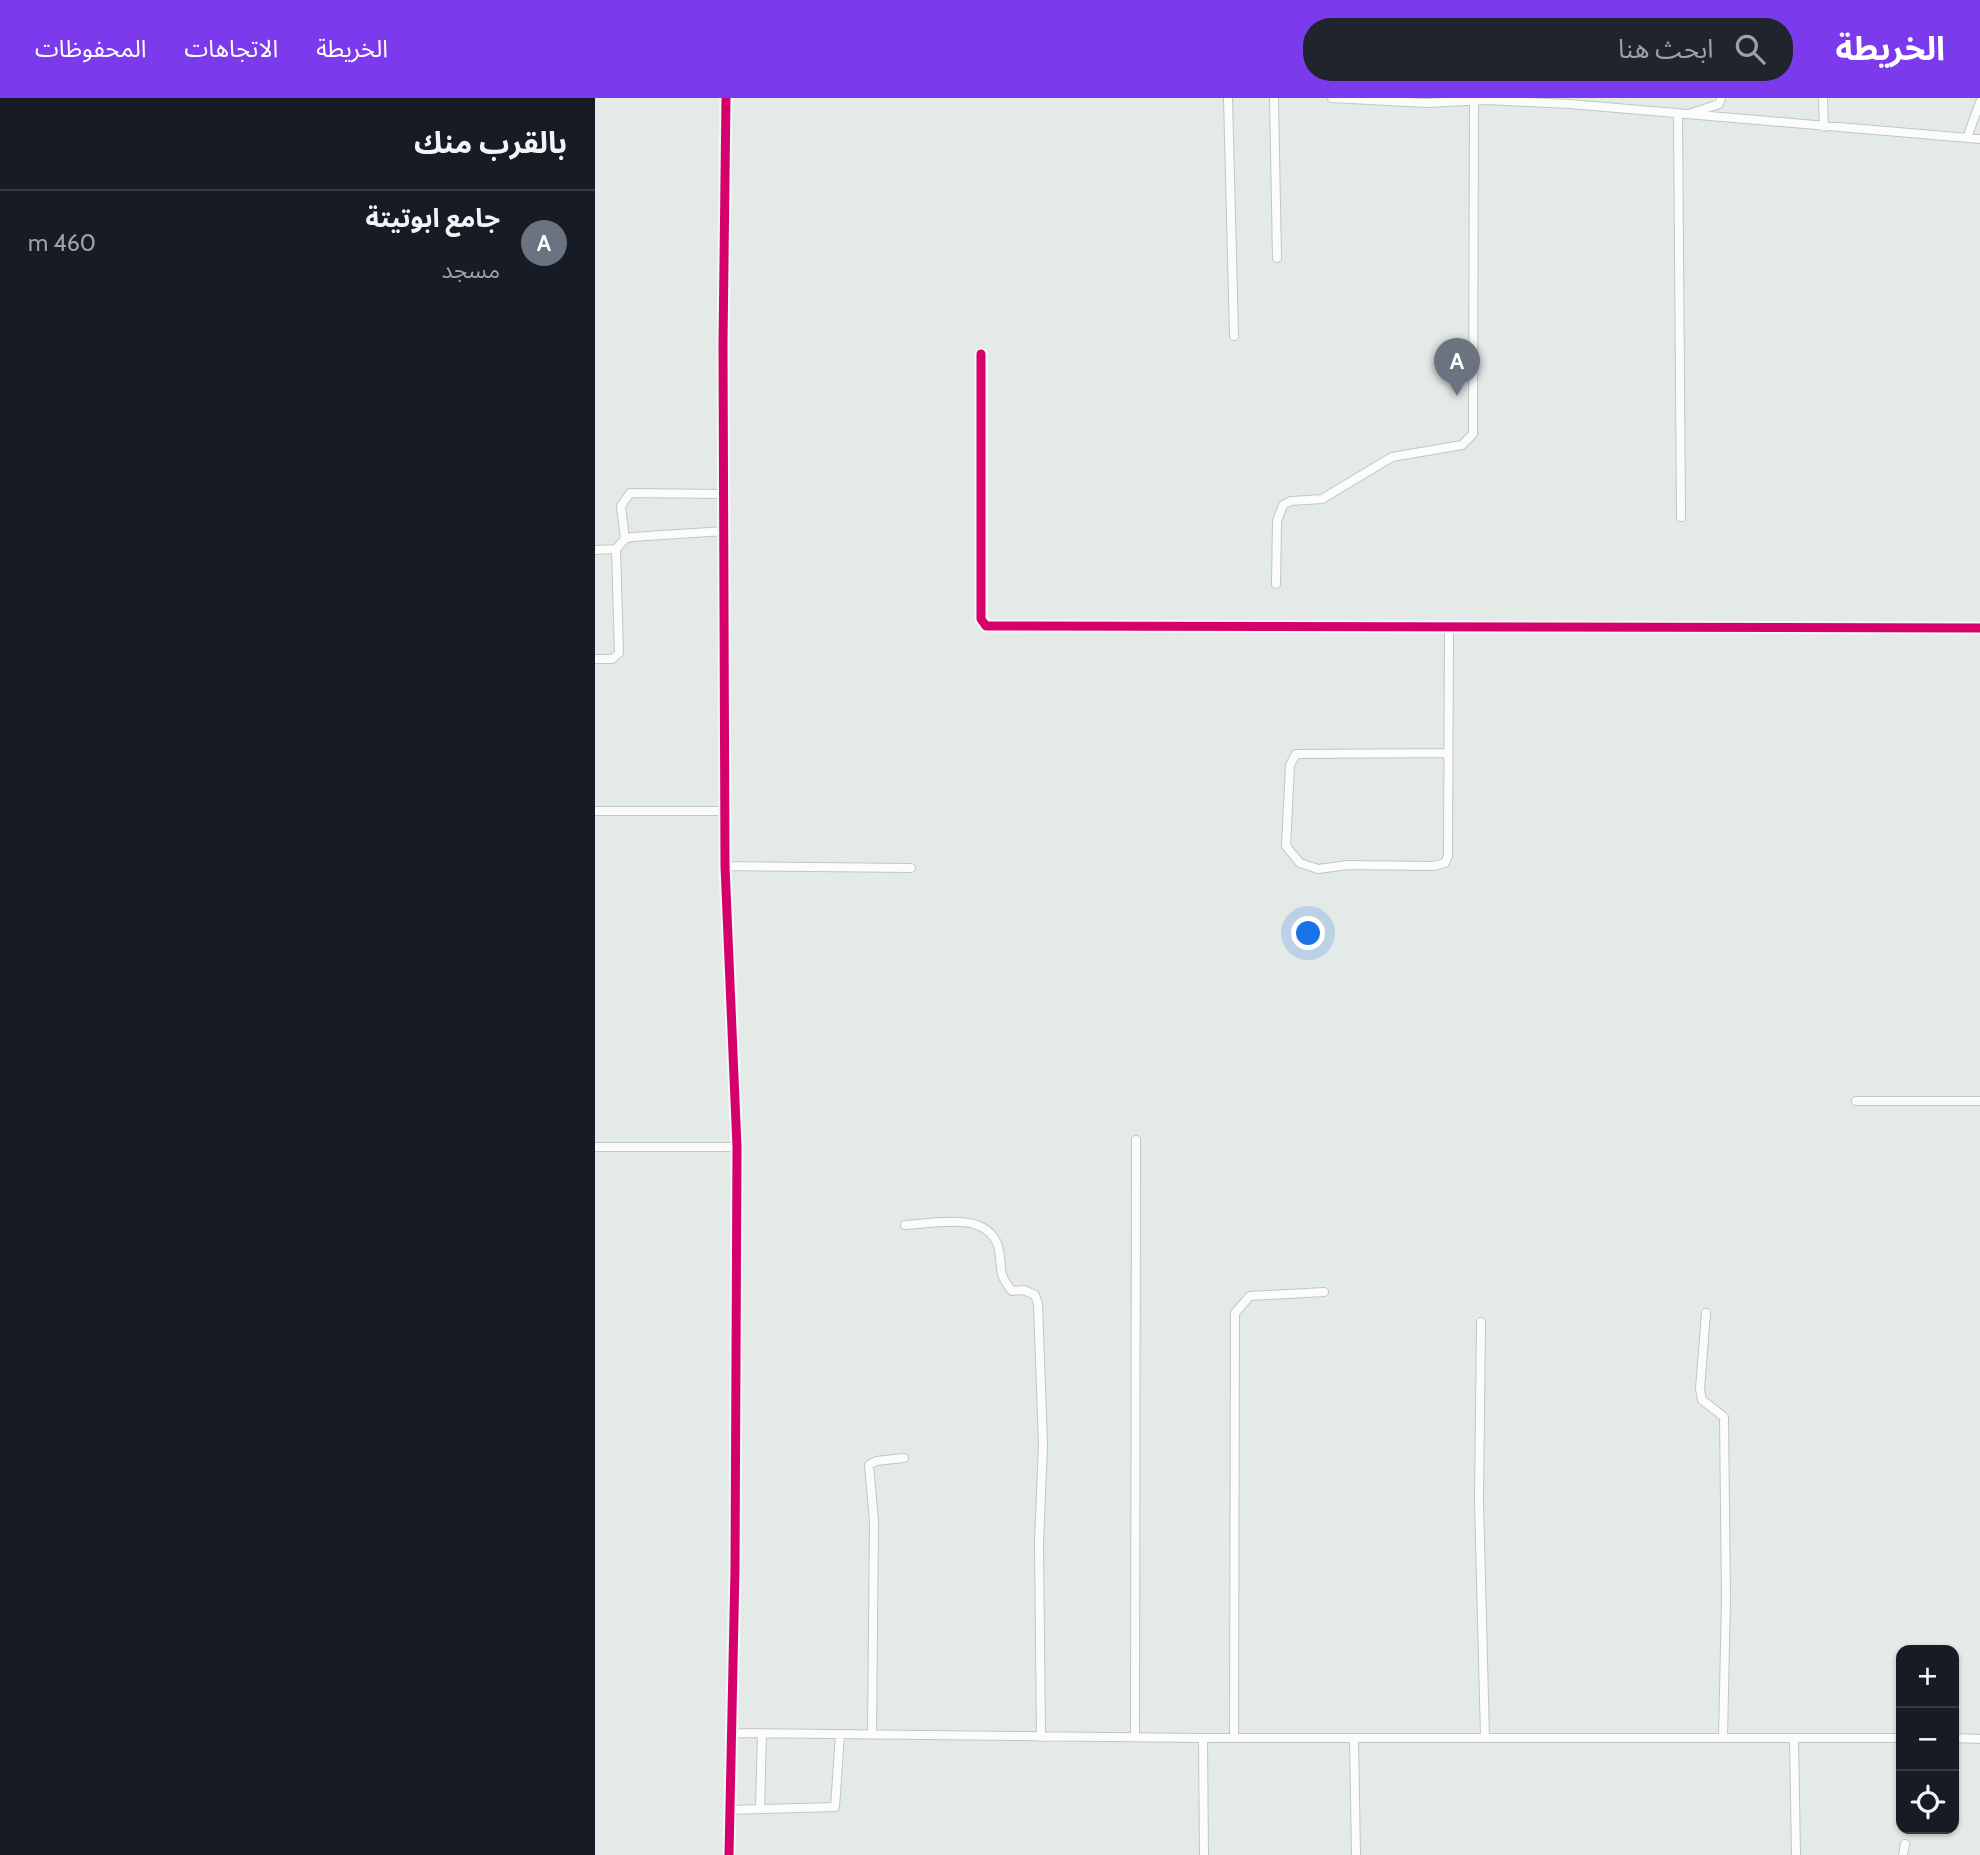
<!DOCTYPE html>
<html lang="ar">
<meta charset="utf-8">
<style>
body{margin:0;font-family:Cabin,"Noto Sans Arabic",sans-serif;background:#20242c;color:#f1f3f6;direction:rtl}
.controls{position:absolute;right:21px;bottom:21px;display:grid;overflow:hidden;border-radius:14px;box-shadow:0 2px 5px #0004}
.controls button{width:63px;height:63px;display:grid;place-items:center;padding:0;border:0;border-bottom:2px solid #363941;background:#171b24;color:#f1f3f6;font:35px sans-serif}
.you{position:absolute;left:714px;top:836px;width:24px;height:24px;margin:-18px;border:5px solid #fff;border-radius:50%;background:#1a73e8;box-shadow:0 0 0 10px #1a73e833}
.badge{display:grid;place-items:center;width:46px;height:46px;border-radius:50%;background:#7c3aed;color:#fff;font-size:23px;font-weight:700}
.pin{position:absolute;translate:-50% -58px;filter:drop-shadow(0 2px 4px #0008)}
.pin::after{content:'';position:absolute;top:37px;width:24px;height:21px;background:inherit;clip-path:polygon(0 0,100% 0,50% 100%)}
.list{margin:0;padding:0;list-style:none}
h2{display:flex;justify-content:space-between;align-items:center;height:91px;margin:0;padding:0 28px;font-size:30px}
h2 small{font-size:23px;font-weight:400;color:#9ea1a6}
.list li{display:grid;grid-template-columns:46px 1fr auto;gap:21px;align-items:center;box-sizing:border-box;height:105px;padding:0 28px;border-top:2px solid #363941}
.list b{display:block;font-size:26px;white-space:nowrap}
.list p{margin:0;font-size:23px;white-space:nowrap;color:#9ea1a6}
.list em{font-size:23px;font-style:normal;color:#9ea1a6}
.icon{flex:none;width:38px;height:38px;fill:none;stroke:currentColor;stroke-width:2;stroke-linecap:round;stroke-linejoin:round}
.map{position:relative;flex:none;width:1385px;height:1757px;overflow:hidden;direction:ltr}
header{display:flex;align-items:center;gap:42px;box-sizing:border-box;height:98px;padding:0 35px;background:#7c3aed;color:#fff}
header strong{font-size:33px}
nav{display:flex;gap:38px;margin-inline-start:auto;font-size:24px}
.search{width:490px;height:63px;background:#20242c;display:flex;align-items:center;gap:18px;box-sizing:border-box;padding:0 24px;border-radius:28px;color:#9ea1a6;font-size:26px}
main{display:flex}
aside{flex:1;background:#171b24}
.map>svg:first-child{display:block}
</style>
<header>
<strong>الخريطة</strong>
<div class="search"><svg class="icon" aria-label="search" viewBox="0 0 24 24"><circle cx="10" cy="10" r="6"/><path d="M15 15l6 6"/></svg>ابحث هنا</div>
<nav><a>الخريطة</a><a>الاتجاهات</a><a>المحفوظات</a></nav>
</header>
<main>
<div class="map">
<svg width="1385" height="1757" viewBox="0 0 1385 1757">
<rect width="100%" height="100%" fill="#e4eae7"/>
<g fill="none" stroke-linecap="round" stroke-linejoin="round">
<defs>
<path id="minor" d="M131,0L128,246L130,768L142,1049L140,1471L134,1757
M633,0L639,238
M679,0L682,160
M737,0L831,5L891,2L975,6L1385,41
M1228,0L1229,29
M1083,16L1086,419
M1094,16L1124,6L1126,0
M1372,40L1385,4
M386,256V521L391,528L1385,530
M30,441L26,408L35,395L129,396
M0,452L21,451
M681,486L682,423L688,407L696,403L727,401L797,359L867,347L878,336L879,2
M0,561H17L24,555L21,451L30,441L37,439L130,433
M852,655L701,656L695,667L691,748L705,765L723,771L753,767L838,768L850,765L853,758L854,528
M0,713H131
M130,768L316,770
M1261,1003H1385
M0,1049H142
M310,1127C338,1126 391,1112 403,1148C409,1169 400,1172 417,1193L429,1192L440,1197L443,1206L448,1347L444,1445L446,1639
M1111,1215L1105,1291L1107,1302L1129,1319L1131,1501L1128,1640
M886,1224L884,1403L890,1640
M138,1635L608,1640H1306
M277,1637L279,1423L274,1367L281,1363L309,1360
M540,1639L541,1042
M608,1640L609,1757
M639,1640L640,1215L655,1198L729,1194
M759,1640L761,1757
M1199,1640L1201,1757
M1359,1640L1385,1641
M165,1711L167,1636
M135,1712L240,1709L245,1637
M1308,1757L1310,1746"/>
</defs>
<!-- minor casing -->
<use href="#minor" stroke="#c1c7c4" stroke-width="10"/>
<!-- minor -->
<use href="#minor" stroke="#fbfcfb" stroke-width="8"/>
<defs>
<path id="cycleway" d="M131,0L128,246L130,768L142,1049L140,1471L134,1757
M386,256V521L391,528L1385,530"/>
</defs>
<!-- cycleway casing -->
<use href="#cycleway" stroke="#f2f9f5" stroke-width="13"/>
<!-- cycleway -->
<use href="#cycleway" stroke="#d6006c" stroke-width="9"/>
</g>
</svg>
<div class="controls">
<button>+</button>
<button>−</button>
<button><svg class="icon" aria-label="locate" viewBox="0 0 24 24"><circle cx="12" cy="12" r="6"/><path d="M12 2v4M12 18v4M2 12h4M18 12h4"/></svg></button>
</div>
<div class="you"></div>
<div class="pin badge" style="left:862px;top:298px;background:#6b7280">A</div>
</div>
<aside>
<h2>بالقرب منك<small></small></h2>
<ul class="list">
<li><span class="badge" style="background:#6b7280">A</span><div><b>جامع ابوتيتة</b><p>مسجد</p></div><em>460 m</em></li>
</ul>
</aside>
</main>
